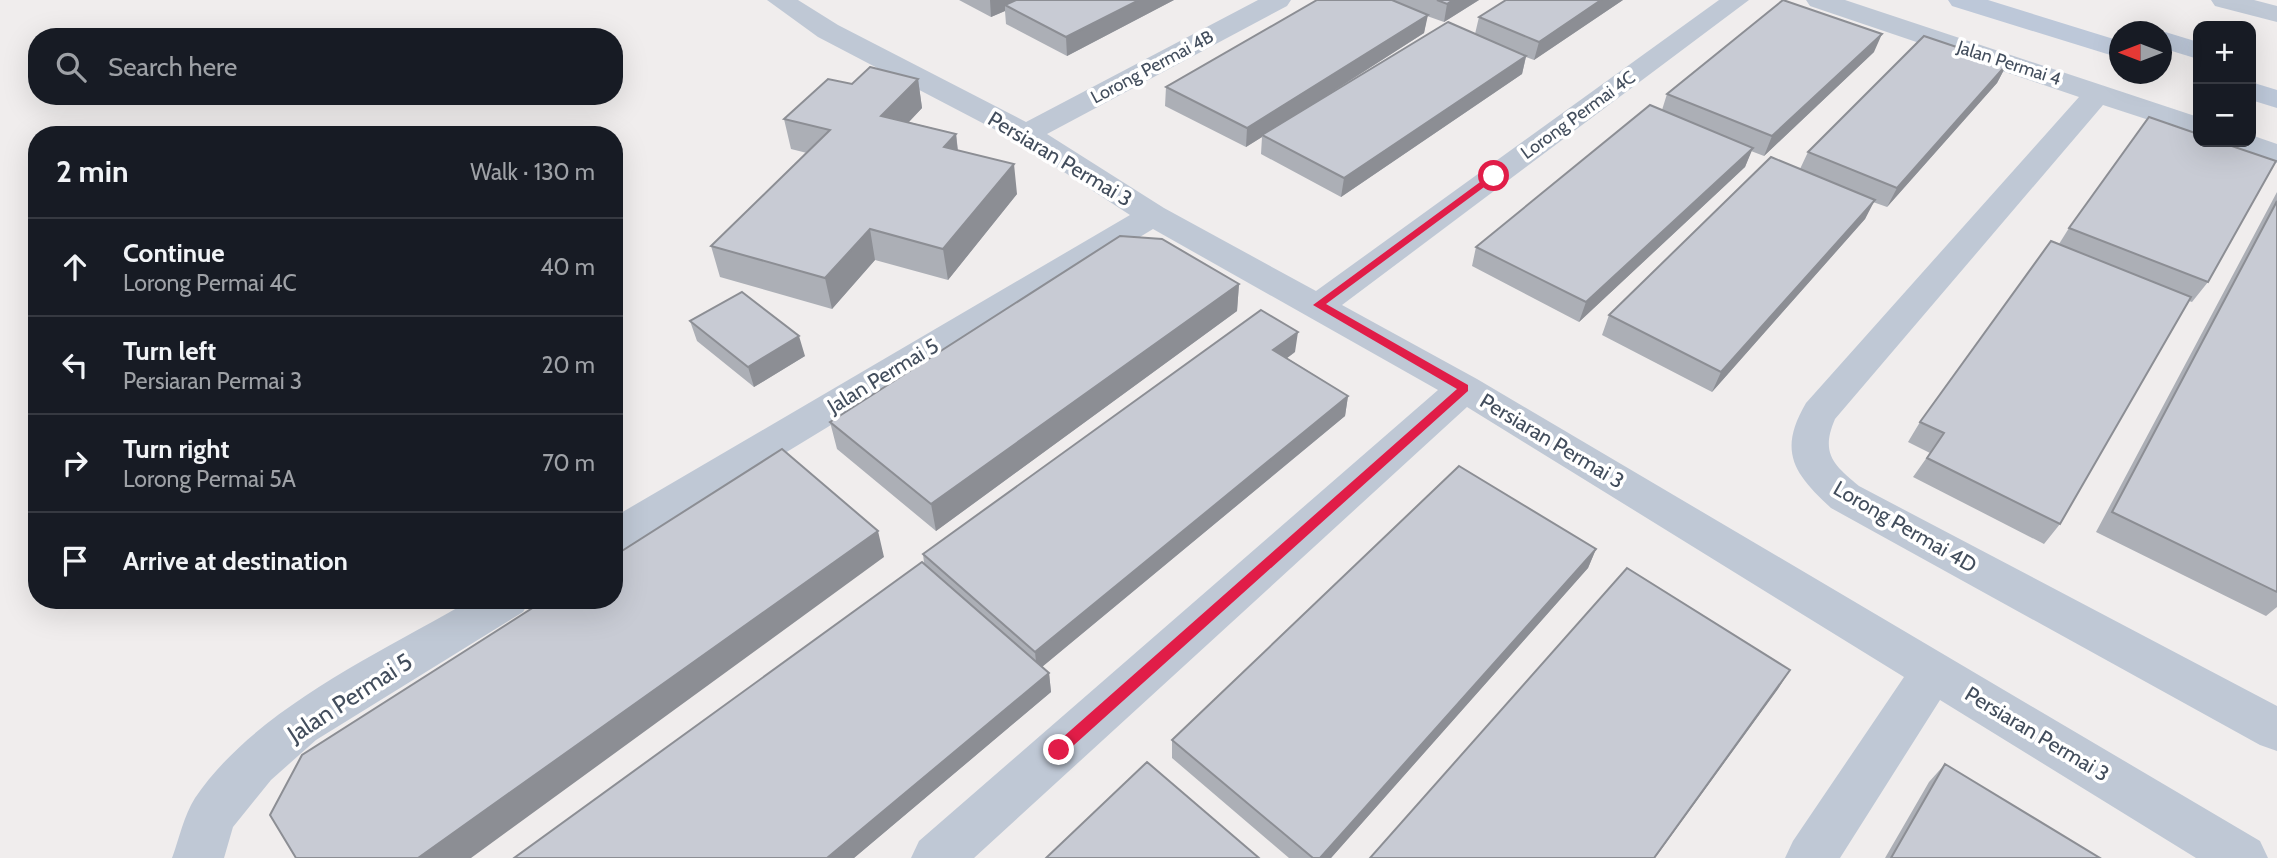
<!DOCTYPE html>
<meta charset="utf-8">
<style>
body{margin:0;font-family:Cabin,sans-serif;background:#20242c;color:#f1f3f6}
.controls{position:absolute;right:21px;top:21px;display:grid;overflow:hidden;border-radius:14px;box-shadow:0 7px 28px #0002}
.controls button{width:63px;height:63px;display:grid;place-items:center;padding:0;border:0;border-bottom:2px solid #363941;background:#171b24;color:#f1f3f6;font:35px sans-serif}
.compass{position:absolute;left:2109px;top:21px;width:63px;height:63px;border-radius:50%;background:#171b24;box-shadow:0 7px 28px #0002;rotate:270deg}
.stop{position:absolute;width:21px;height:21px;margin:-16px;border:5px solid #e11d48;border-radius:50%;background:#fff}
.stop.end{background:#e11d48;border-color:#fff;box-shadow:0 2px 7px #0008}
.list{margin:0;padding:0;list-style:none}
h2{display:flex;justify-content:space-between;align-items:center;height:91px;margin:0;padding:0 28px;font-size:30px}
h2 small{font-size:23px;font-weight:400;color:#9ea1a6}
.list li{display:grid;grid-template-columns:46px 1fr auto;gap:21px;align-items:center;box-sizing:border-box;height:98px;padding:0 28px;border-top:2px solid #363941}
.list b{display:block;font-size:26px;white-space:nowrap}
.list p{margin:0;font-size:23px;white-space:nowrap;color:#9ea1a6}
.list em{font-size:23px;font-style:normal;color:#9ea1a6}
.icon{flex:none;width:38px;height:38px;fill:none;stroke:currentColor;stroke-width:2;stroke-linecap:round;stroke-linejoin:round}
.map{position:relative;flex:none;width:2277px;height:858px;overflow:hidden}
.search{position:absolute;background:#171b24;box-shadow:0 7px 28px #0002;left:28px;top:28px;width:595px;height:77px;display:flex;align-items:center;gap:18px;box-sizing:border-box;padding:0 24px;border-radius:28px;color:#9ea1a6;font-size:26px}
.panel{position:absolute;background:#171b24;box-shadow:0 7px 28px #0002;left:28px;top:126px;width:595px;height:483px;border-radius:28px}
.map>svg:first-child{display:block}
</style>
<div class="map">
<svg width="2277" height="858" viewBox="0 0 2277 858">
<rect width="100%" height="100%" fill="#f0eded"/>
<g fill="none" stroke-linecap="round" stroke-linejoin="round">
<!-- minor -->
<path fill="#bfc8d5" fill-rule="evenodd" d="M767,0H798L838,25L1026,122L1258,0H1291L1287,6L1047,134L1164,208L1316,291L1719,0H1749L1342,305L1477,379L2260,841L2268,858H2196L1940,700L1840,858H1785L1793,841L1904,677L1467,407L974,858H911L919,841L1438,390L1153,229L629,548L614,553V517L1130,215L1015,140L818,37Z
M1806,0H1845L2198,117V136L2103,105L1835,419C1820,454 1834,465 1859,486L2277,706V751L2260,745L1831,508C1793,473 1778,451 1806,403L2079,97L1810,6Z
M2211,0H2254L2277,6V22L2215,6Z
M2251,135L2277,144V163L2230,148L2226,142H2251Z
M471,600H530L523,612L316,740L271,780L233,827L224,858H172C179,839 184,815 195,798C255,709 380,653 471,600Z"/>
<!-- secondary -->
<path fill="#bdc8d9" fill-rule="evenodd" d="M1948,0H1988L2120,41V58L1952,6Z
M2162,31L2198,42V59L2162,48L2159,32Z
M2251,82L2277,90V108L2251,100Z"/>
</g>
<!-- wall -->
<path fill="#acafb6" d="M959,0H1174L1067,56L1006,24L1005,11L991,17Z
M1317,0H1479L1444,22L1427,16L1424,33L1306,109L1475,34L1479,17L1623,0L1534,60L1526,57L1522,74L1341,197L1261,154L1262,137L1246,147L1165,106L1166,87Z
M1874,52L1764,156L1751,151L1745,167L1579,322L1472,266L1476,247L1662,110L1667,94Z
M2007,64L1997,83L1887,207L1873,202L1865,219L1712,392L1602,335L1609,315L1800,169L1808,152Z
M918,79L922,108L909,122L956,134L958,150L1017,194L948,280L875,260L832,309L720,277L711,246L807,153L791,149L784,119L852,84Z
M2277,192V607L2266,616L2096,532Z
M2069,228L2208,282L2192,302L2189,301L2060,524L2044,544L1913,477L1930,453L1908,442L1920,422L2059,244Z
M1239,284L1237,311L936,531L837,449L830,422Z
M690,321L805,356L754,387L697,341Z
M1295,352L1287,358L1348,396L1345,416L1042,667L1049,673L1051,692L854,858H514L924,563L923,554Z
M1596,549L1588,568L1331,858H1289L1172,758V740Z
M1945,764L2100,858H1885L1929,782Z"/>
<!-- shaded-wall -->
<path fill="#8c8e94" d="M990,0H1028L1005,5V11L991,17Z
M1139,0H1174L1067,56L1066,37Z
M1453,0H1479L1444,22L1447,4Z
M1601,0H1623L1534,60L1539,42Z
M1428,15L1424,33L1263,136L1262,135V137L1246,147L1247,128Z
M1882,34L1874,52L1764,156L1772,136Z
M1526,56L1522,74L1341,197L1344,178Z
M2007,64L1997,83L1887,207L1897,188Z
M918,79L922,108L886,146L881,116Z
M956,134L959,164L944,147Z
M1753,148L1745,167L1579,322L1586,302Z
M1014,164L1017,194L948,280L943,249Z
M1875,200L1865,219L1712,392L1721,372Z
M870,229L875,260L832,309L825,278Z
M1239,284L1237,311L936,531L931,504Z
M1298,332L1295,352L1271,370L1273,350Z
M799,336L805,356L754,387L748,367Z
M1348,396L1345,416L1037,671L1035,652Z
M878,531L884,557L471,858H418Z
M1596,549L1588,568L1331,858H1320Z
M1790,670L1778,689L1655,858H1654Z
M1049,673L1051,692L854,858H827Z"/>
<!-- building -->
<path fill="#c8cbd4" stroke="#8c8e94" stroke-width="2" d="M1016,0H1139L1066,37L1005,5Z
M1317,0H1392L1428,15L1247,128L1166,87Z
M1437,0H1453L1447,4Z
M1506,0H1601L1539,42L1479,17Z
M1783,0L1882,34L1772,136L1667,94Z
M1448,22L1526,56L1344,178L1262,135Z
M1924,36L2007,64L1897,188L1808,152Z
M870,67L918,79L881,116L956,134L944,147L1014,164L943,249L870,229L825,278L711,246L830,130L784,119L828,79L852,84Z
M1650,105L1753,148L1586,302L1476,247Z
M2149,117L2198,134V142H2220L2276,161L2208,282L2069,228Z
M1771,157L1875,200L1721,372L1609,315Z
M2277,201V592L2112,512Z
M1120,236L1162,239L1239,284L931,504L830,422Z
M2051,241L2191,297L2060,524L1927,458L1944,433L1920,422Z
M742,292L799,336L748,367L690,321Z
M1261,310L1298,332L1273,350L1348,396L1035,652L923,554Z
M782,449L878,531L418,858H296L270,815L302,755L545,600H614V556Z
M1459,466L1596,549L1320,858H1313L1172,740Z
M922,562L1049,673L827,858H514Z
M1627,568L1790,670L1654,858H1370Z
M1147,762L1259,858H1046Z
M1945,764L2100,858H1891Z"/>
<!-- route -->
<path fill="#e11d48" d="M1491,174L1499,176L1326,304L1468,385V391L1064,754H1054V745L1457,389L1313,305Z"/>
<g text-anchor="middle" stroke-width="7" stroke-linejoin="round" paint-order="stroke">
<!-- far-street labels -->
<g font-size="18" fill="#434e5d" stroke="#fff">
<text transform="translate(2009 63) rotate(18)" y="6">Jalan Permai 4</text>
<text transform="translate(1152 67) rotate(-28)" y="6">Lorong Permai 4B</text>
<text transform="translate(1578 115) rotate(-36)" y="6">Lorong Permai 4C</text>
</g>
<!-- street labels -->
<g font-size="21" fill="#434e5d" stroke="#fff">
<text transform="translate(1060 159) rotate(31)" y="7">Persiaran Permai 3</text>
<text transform="translate(883 376) rotate(-31)" y="7">Jalan Permai 5</text>
<text transform="translate(1552 441) rotate(31)" y="7">Persiaran Permai 3</text>
<text transform="translate(1905 527) rotate(30)" y="7">Lorong Permai 4D</text>
<text transform="translate(2037 734) rotate(31)" y="7">Persiaran Permai 3</text>
</g>
<!-- near-street labels -->
<g font-size="24" fill="#434e5d" stroke="#fff">
<text transform="translate(350 698) rotate(-33)" y="8">Jalan Permai 5</text>
</g>
</g>
</svg>
<div class="controls">
<button>+</button>
<button>−</button>
</div>
<svg class="compass" viewBox="-18 -18 36 36"><path d="M0-13l5 13h-10z" fill="#e53935"/><path d="M0 13l5-13h-10z" fill="#9ea1a6"/></svg>
<div class="stop" style="left:1494px;top:176px"></div>
<div class="stop end" style="left:1059px;top:750px"></div>
<div class="search"><svg class="icon" aria-label="search" viewBox="0 0 24 24"><circle cx="10" cy="10" r="6"/><path d="M15 15l6 6"/></svg>Search here</div>
<section class="panel">
<h2>2 min<small>Walk · 130 m</small></h2>
<ul class="list">
<li><svg class="icon" aria-label="ahead" viewBox="0 0 24 24"><path d="M12 20V5M6 11l6-6 6 6"/></svg><div><b>Continue</b><p>Lorong Permai 4C</p></div><em>40 m</em></li>
<li><svg class="icon" aria-label="left" viewBox="0 0 24 24"><path d="M17 20v-9H6M10 6l-5 5 5 5"/></svg><div><b>Turn left</b><p>Persiaran Permai 3</p></div><em>20 m</em></li>
<li><svg class="icon" aria-label="right" viewBox="0 0 24 24"><path d="M7 20v-9h11M14 6l5 5-5 5"/></svg><div><b>Turn right</b><p>Lorong Permai 5A</p></div><em>70 m</em></li>
<li><svg class="icon" aria-label="arrive" viewBox="0 0 24 24"><path d="M6 21V4h12l-3 4 3 4H6"/></svg><div><b>Arrive at destination</b></div></li>
</ul>
</section>
</div>
